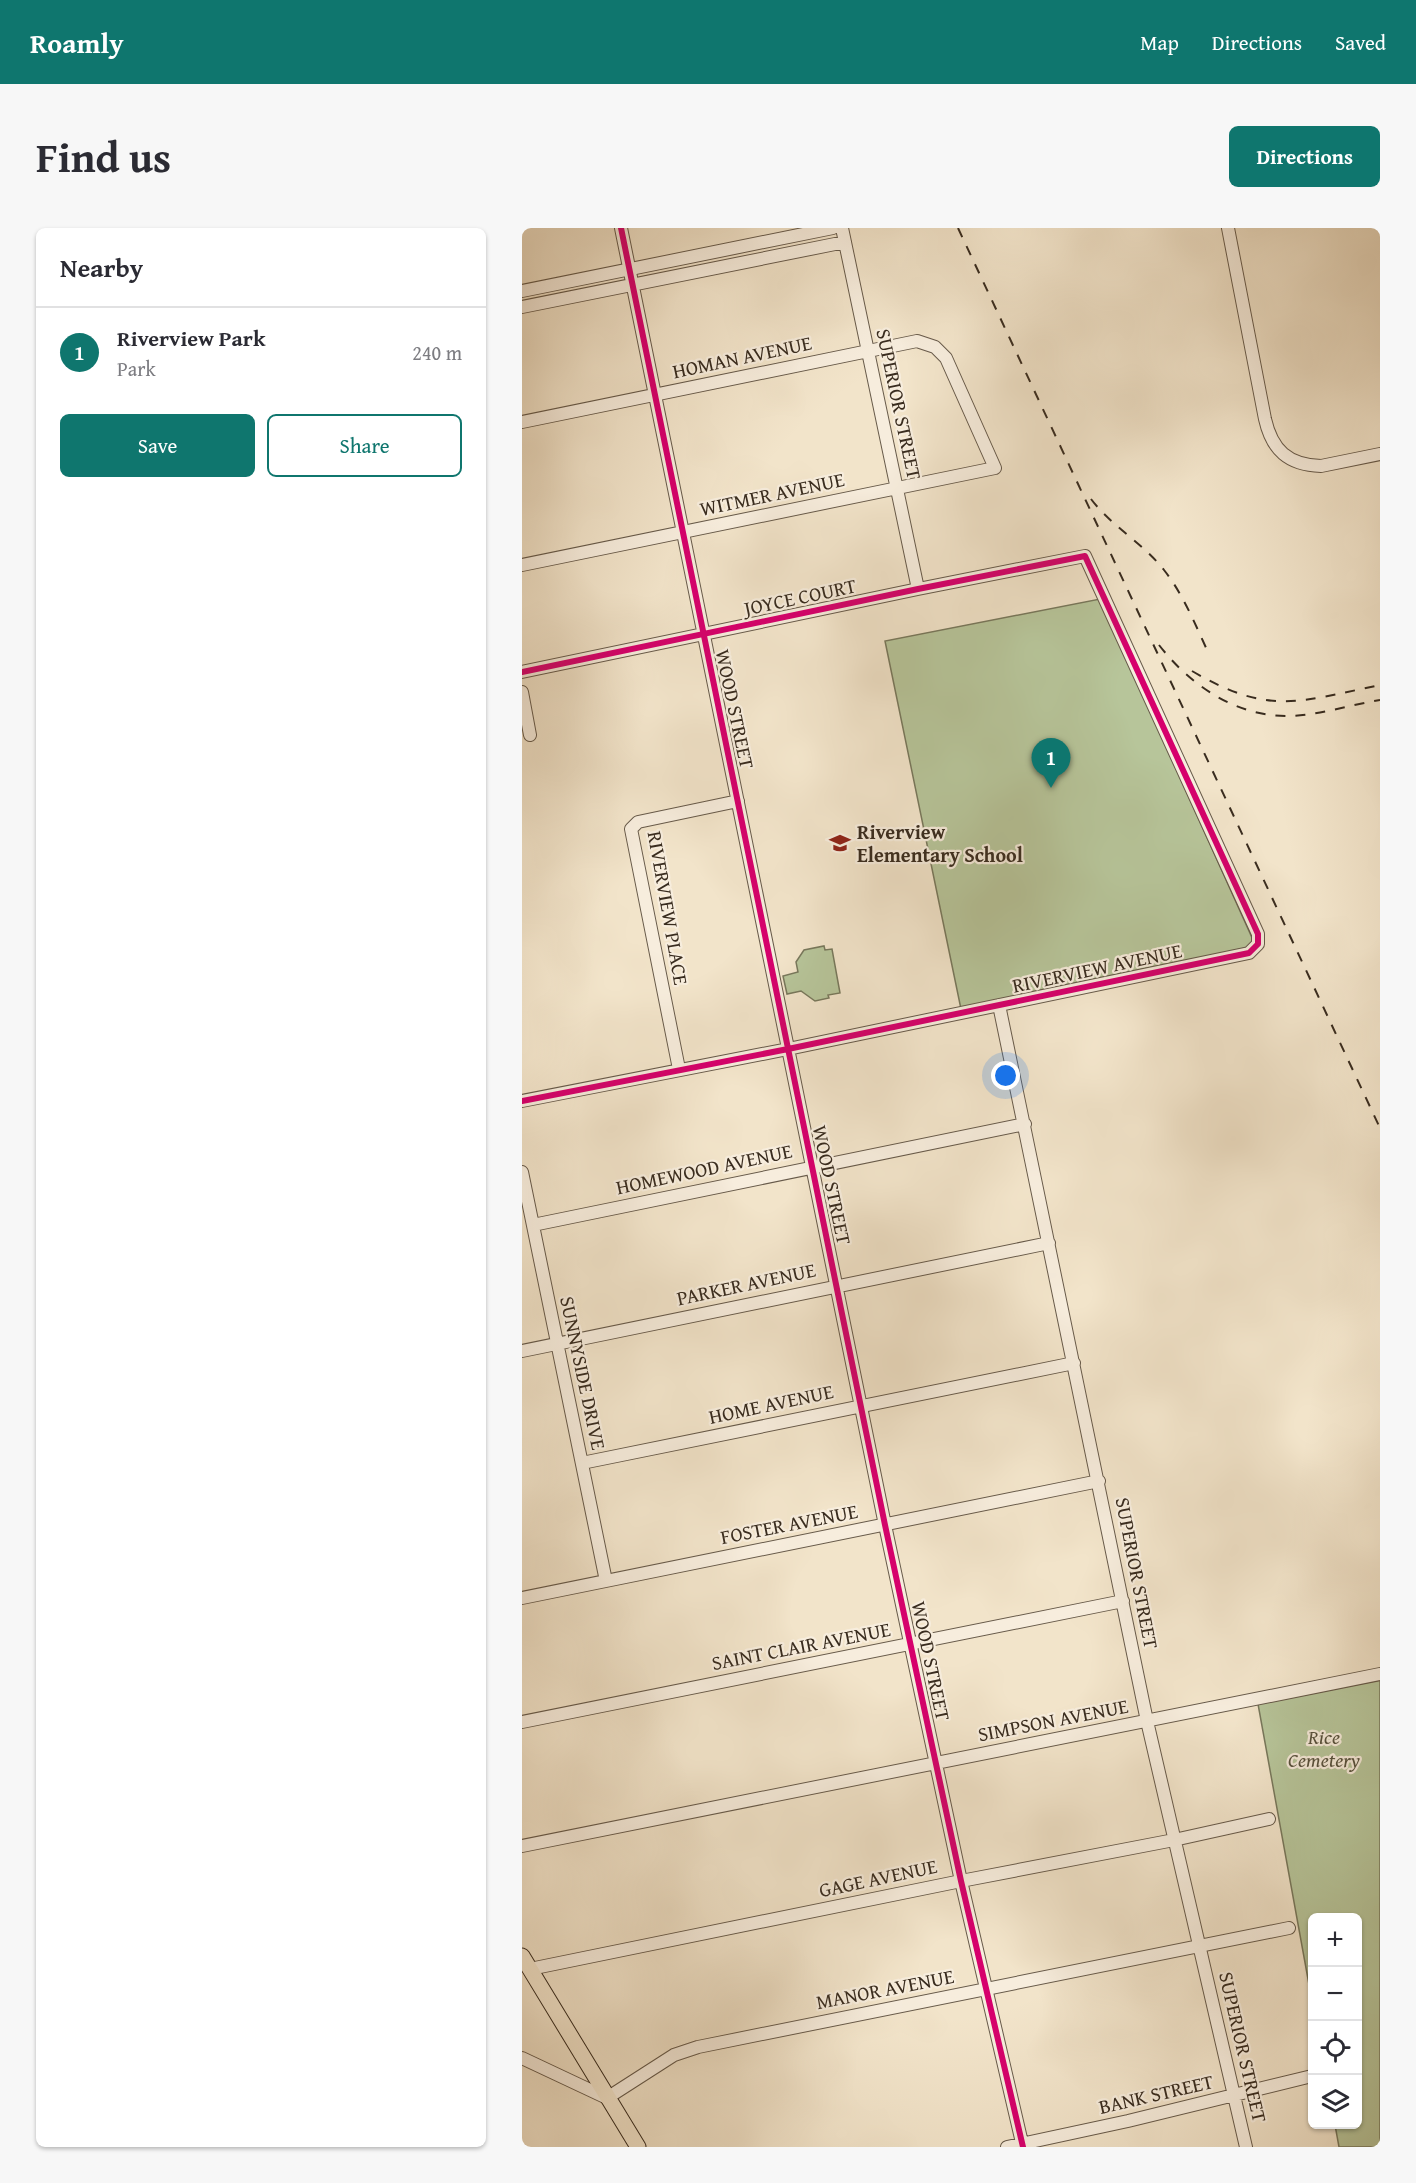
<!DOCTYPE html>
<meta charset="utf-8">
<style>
body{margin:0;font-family:"Gentium Book Plus",serif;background:#f7f7f7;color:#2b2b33}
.controls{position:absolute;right:18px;bottom:18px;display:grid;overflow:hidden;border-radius:9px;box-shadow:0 2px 4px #0004}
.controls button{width:54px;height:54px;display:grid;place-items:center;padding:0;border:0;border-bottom:2px solid #e1e1e2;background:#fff;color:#2b2b33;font:30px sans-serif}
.you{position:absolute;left:484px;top:848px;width:21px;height:21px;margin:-15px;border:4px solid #fff;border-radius:50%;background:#1a73e8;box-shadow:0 0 0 9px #1a73e833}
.badge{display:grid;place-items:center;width:39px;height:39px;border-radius:50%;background:#0f766e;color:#fff;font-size:20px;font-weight:700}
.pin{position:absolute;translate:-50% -50px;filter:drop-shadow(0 2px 3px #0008)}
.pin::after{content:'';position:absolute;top:32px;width:21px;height:18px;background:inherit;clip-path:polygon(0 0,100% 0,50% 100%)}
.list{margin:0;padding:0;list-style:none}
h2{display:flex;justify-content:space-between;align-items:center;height:78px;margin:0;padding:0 24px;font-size:26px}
h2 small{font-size:20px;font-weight:400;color:#7c7c81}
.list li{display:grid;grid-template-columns:39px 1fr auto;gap:18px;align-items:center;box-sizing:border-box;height:90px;padding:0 24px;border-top:2px solid #e1e1e2}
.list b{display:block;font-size:22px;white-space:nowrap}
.list p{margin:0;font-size:20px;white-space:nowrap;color:#7c7c81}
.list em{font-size:20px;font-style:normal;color:#7c7c81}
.actions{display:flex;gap:12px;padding:18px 24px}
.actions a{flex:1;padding:14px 0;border:2px solid #0f766e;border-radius:9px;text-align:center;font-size:21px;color:#0f766e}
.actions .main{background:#0f766e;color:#fff}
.icon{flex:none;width:33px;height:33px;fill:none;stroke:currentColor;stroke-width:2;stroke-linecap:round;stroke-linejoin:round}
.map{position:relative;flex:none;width:858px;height:1919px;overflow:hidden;border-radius:9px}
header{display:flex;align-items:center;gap:36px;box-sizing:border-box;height:84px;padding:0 30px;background:#0f766e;color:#fff}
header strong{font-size:28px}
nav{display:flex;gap:33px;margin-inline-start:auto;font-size:21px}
.intro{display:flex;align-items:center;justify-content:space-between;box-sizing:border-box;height:144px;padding:0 36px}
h1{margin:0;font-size:42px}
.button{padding:15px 27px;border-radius:9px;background:#0f766e;color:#fff;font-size:21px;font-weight:700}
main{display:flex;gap:36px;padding:0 36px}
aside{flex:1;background:#fff;border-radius:9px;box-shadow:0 2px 4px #0004}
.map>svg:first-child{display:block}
</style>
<header>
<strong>Roamly</strong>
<nav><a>Map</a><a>Directions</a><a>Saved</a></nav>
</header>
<div class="intro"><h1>Find us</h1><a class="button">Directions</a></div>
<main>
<aside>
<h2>Nearby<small></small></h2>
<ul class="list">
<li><span class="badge">1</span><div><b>Riverview Park</b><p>Park</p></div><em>240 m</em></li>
</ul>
<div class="actions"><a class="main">Save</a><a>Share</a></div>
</aside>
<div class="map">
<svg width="858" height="1919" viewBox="0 0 858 1919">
<rect width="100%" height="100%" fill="#f2e4ca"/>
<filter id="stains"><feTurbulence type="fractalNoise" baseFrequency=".00333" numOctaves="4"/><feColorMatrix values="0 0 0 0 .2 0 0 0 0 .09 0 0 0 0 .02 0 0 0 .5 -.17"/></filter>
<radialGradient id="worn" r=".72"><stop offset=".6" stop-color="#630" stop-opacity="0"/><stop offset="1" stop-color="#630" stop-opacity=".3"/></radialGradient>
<!-- green -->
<path fill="#b7c59a" stroke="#78785c" stroke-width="1.5" d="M578,371L731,712L728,719L439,781L363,413Z
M302,718L303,722L310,721L318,765L306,767L307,770L293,773L279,763L265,766L261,748L276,744L274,734L282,722Z
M858,1452V1919H817L813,1897L836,1896V1690H790V1773L736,1476Z"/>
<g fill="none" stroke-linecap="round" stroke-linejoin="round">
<defs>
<path id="minor" d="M99,0L363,1297L439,1653L501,1919
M320,0L396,361
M706,0L743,191C750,222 766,237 799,238L858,226
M0,63L311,0
M0,79L323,14
M0,194L395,113L413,119L424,130L473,240L0,337
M0,444L396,361L563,328L736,706V716L727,725L266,821L0,873
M0,464L8,507
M477,777L625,1493L724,1919
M157,841L109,601L116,594L216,573
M0,944L84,1353
M11,997L503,896
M0,1123L527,1015
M60,1235L552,1135
M0,1370L577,1253
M0,1494L601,1373
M0,1618L858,1446
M8,1741L439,1653L652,1612L747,1591
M0,1830L85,1870L152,1827L176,1819L767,1700
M485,1919L606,1893L790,1848"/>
<path id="major" d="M0,1728L116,1919"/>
</defs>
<!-- minor casing -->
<use href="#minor" stroke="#675a4a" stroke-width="14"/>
<!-- major casing -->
<use href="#major" stroke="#392c1f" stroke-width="17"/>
<!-- minor -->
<use href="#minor" stroke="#f7eddd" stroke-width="12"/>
<!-- major -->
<use href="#major" stroke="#f2e4ca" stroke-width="15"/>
<!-- rail -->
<path stroke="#392c1f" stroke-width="2" stroke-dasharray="10 10" stroke-linecap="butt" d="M436,0L858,900
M569,271C590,299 621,315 642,342C661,366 673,396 686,424
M637,417C668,457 714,489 767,488C797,487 828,477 858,472
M670,443C747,488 776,474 858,457"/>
<defs>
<path id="cycleway" d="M99,0L363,1297L439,1653L501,1919
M0,444L396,361L563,328L736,706V716L727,725L266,821L0,873"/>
</defs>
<!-- cycleway casing -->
<use href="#cycleway" stroke="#f7eddd" stroke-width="10"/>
<!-- cycleway -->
<use href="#cycleway" stroke="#d6006c" stroke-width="6"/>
</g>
<!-- icons -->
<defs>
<symbol id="school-bare" viewBox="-9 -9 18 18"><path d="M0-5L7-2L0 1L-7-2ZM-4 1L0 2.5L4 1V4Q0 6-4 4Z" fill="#8f2418" stroke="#f7eddd" stroke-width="2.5" paint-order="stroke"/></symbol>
</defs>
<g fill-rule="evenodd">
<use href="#school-bare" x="303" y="600" width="30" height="30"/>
</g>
<g text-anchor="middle" stroke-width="4.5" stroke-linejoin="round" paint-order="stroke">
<!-- street labels -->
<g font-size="20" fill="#392c1f" stroke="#f7eddd">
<text transform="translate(220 129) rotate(-12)" y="7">HOMAN AVENUE</text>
<text transform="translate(377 176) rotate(78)" y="7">SUPERIOR STREET</text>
<text transform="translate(250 266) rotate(-12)" y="7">WITMER AVENUE</text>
<text transform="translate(278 369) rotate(-12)" y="7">JOYCE COURT</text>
<text transform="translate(213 481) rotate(78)" y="7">WOOD STREET</text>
<text transform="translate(146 680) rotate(80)" y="7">RIVERVIEW PLACE</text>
<text transform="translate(575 740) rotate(-12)" y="7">RIVERVIEW AVENUE</text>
<text transform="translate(182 941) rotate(-12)" y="7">HOMEWOOD AVENUE</text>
<text transform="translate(310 957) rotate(78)" y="7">WOOD STREET</text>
<text transform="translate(224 1056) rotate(-12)" y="7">PARKER AVENUE</text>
<text transform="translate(61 1145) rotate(78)" y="7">SUNNYSIDE DRIVE</text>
<text transform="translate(249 1176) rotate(-12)" y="7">HOME AVENUE</text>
<text transform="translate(267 1296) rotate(-11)" y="7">FOSTER AVENUE</text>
<text transform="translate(615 1345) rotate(79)" y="7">SUPERIOR STREET</text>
<text transform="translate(279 1418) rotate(-11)" y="7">SAINT CLAIR AVENUE</text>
<text transform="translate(409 1433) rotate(78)" y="7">WOOD STREET</text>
<text transform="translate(531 1492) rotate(-11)" y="7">SIMPSON AVENUE</text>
<text transform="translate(356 1650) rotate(-12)" y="7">GAGE AVENUE</text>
<text transform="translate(363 1761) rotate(-11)" y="7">MANOR AVENUE</text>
<text transform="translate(721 1819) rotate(77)" y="7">SUPERIOR STREET</text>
<text transform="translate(634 1866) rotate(-13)" y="7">BANK STREET</text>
</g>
<!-- poi labels -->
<g font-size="20" font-weight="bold" fill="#392c1f" stroke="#f7eddd" text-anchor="start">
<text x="335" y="611">Riverview<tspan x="335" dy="23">Elementary School</tspan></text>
</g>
<!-- park labels -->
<g font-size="20" font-style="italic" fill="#58523e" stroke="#f7eddd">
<text x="802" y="1516">Rice<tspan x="802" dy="23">Cemetery</tspan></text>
</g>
</g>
<rect width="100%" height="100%" filter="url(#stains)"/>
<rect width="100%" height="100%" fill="url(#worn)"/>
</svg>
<div class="controls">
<button>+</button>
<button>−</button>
<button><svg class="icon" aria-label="locate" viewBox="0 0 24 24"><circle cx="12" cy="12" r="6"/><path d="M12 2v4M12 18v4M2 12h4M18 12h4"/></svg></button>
<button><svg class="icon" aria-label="layers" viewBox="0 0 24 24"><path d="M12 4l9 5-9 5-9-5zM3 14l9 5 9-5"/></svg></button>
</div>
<div class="you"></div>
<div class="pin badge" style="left:529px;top:560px">1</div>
</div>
</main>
